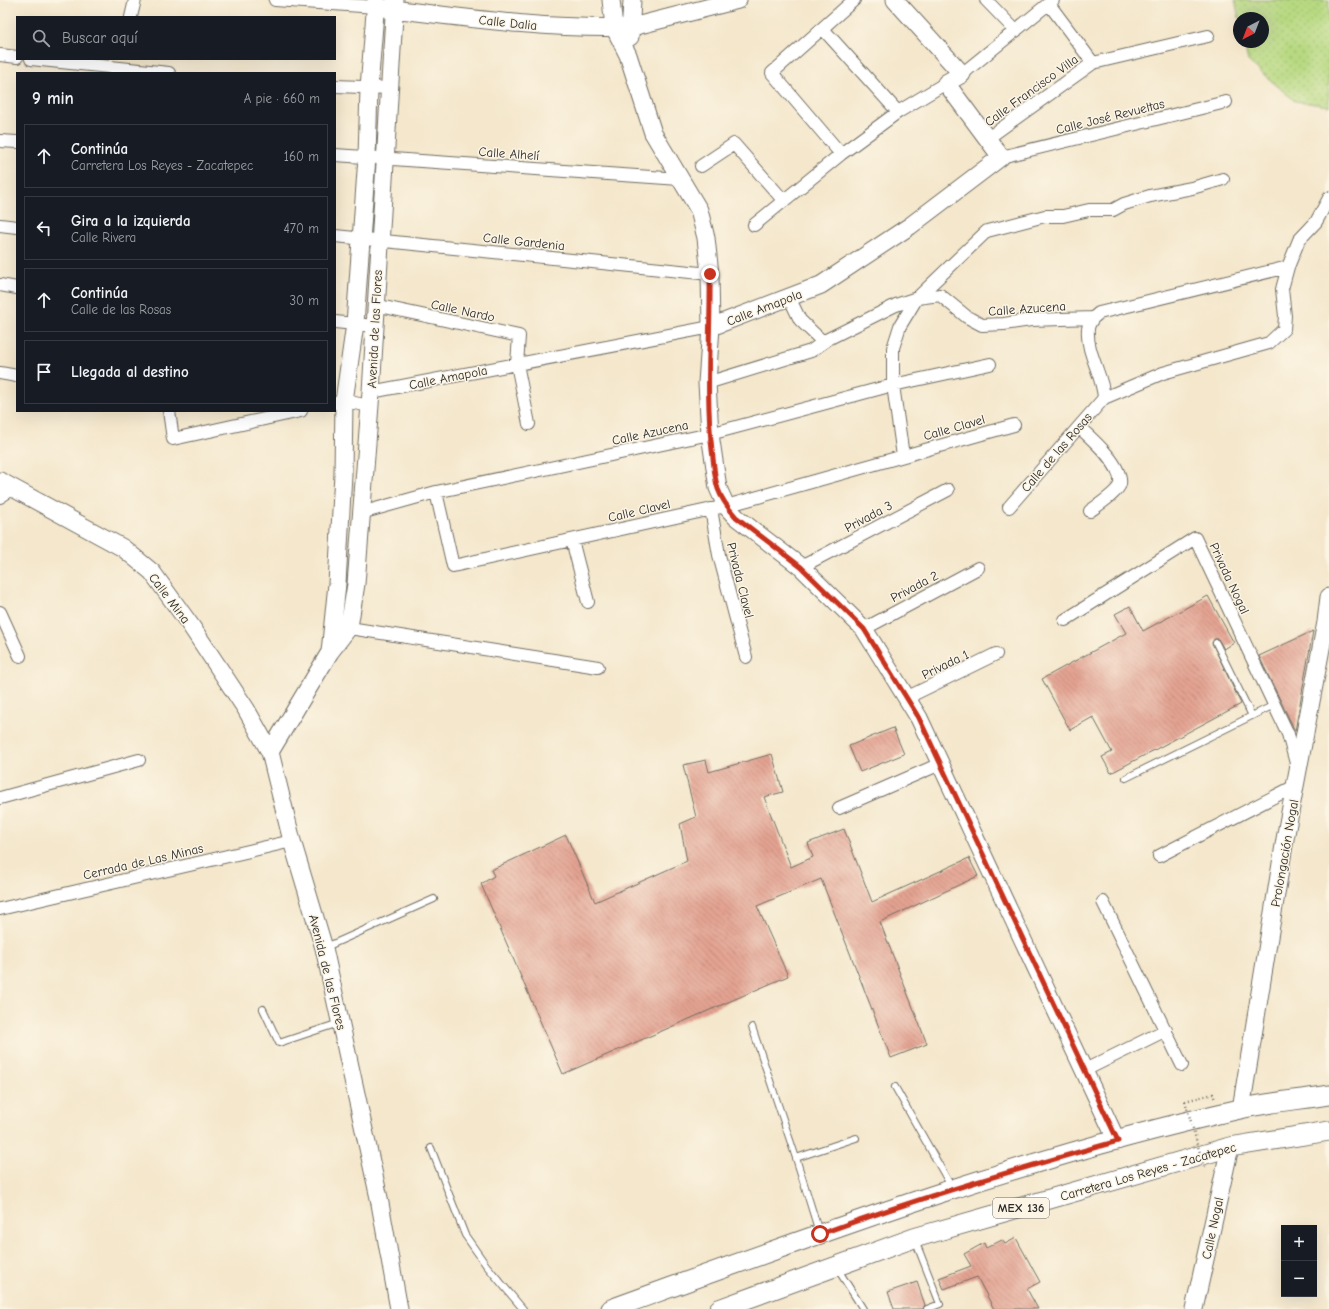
<!DOCTYPE html>
<html lang="es">
<meta charset="utf-8">
<style>
body{margin:0;font-family:"Comic Neue",sans-serif;background:#20242c;color:#f1f3f6}
.controls{position:absolute;right:12px;bottom:12px;display:grid;overflow:hidden;border-radius:0px;box-shadow:0 4px 16px #0002}
.controls button{width:36px;height:36px;display:grid;place-items:center;padding:0;border:0;border-bottom:1px solid #363941;background:#171b24;color:#f1f3f6;font:20px sans-serif}
.compass{position:absolute;left:1233px;top:12px;width:36px;height:36px;border-radius:50%;background:#171b24;box-shadow:0 4px 16px #0002;rotate:222deg}
.stop{position:absolute;width:12px;height:12px;margin:-9px;border:3px solid #c8321e;border-radius:50%;background:#fff}
.stop.end{background:#c8321e;border-color:#fff;box-shadow:0 1px 4px #0008}
.list{margin:0;padding:0;list-style:none}
h2{display:flex;justify-content:space-between;align-items:center;height:52px;margin:0;padding:0 16px;font-size:17px}
h2 small{font-size:13px;font-weight:400;color:#9ea1a6}
.list li{display:grid;grid-template-columns:26px 1fr auto;gap:12px;align-items:center;box-sizing:border-box;height:64px;margin:0 8px 8px;padding:0 8px;border:1px solid #363941;border-radius:0px}
.list b{display:block;font-size:15px;white-space:nowrap}
.list p{margin:0;font-size:13px;white-space:nowrap;color:#9ea1a6}
.list em{font-size:13px;font-style:normal;color:#9ea1a6}
.icon{flex:none;width:22px;height:22px;fill:none;stroke:currentColor;stroke-width:2;stroke-linecap:round;stroke-linejoin:round}
.map{position:relative;flex:none;width:1329px;height:1309px;overflow:hidden}
.search{position:absolute;background:#171b24;box-shadow:0 4px 16px #0002;left:16px;top:16px;width:320px;height:44px;display:flex;align-items:center;gap:10px;box-sizing:border-box;padding:0 14px;border-radius:0px;color:#9ea1a6;font-size:15px}
.panel{position:absolute;background:#171b24;box-shadow:0 4px 16px #0002;left:16px;top:72px;width:320px;height:340px;border-radius:0px}
.map>svg:first-child{display:block}
</style>
<div class="map">
<svg width="1329" height="1309" viewBox="0 0 1329 1309">
<defs>
<pattern id="grass-dots" width="8" height="8" patternUnits="userSpaceOnUse"><rect width="8" height="8" fill="#b7d981"/><path d="M2 2h.1M6 6h.1" fill="none" stroke="#9eba70" stroke-width="1.8" stroke-linecap="round"/></pattern>
<pattern id="building-back-hatch" width="6" height="6" patternUnits="userSpaceOnUse"><rect width="6" height="6" fill="#e4a392"/><path d="M-1 5l2 2M0 0l6 6M5-1l2 2" fill="none" stroke="#b98577"/></pattern>
</defs>
<rect width="100%" height="100%" fill="#fcf5e5"/>
<filter id="ink" filterUnits="userSpaceOnUse"><feTurbulence type="fractalNoise" baseFrequency=".025" numOctaves="2"/><feDisplacementMap in="SourceGraphic" scale="8" xChannelSelector="R" yChannelSelector="G"/><feConvolveMatrix kernelMatrix="1 2 1 2 8 2 1 2 1" color-interpolation-filters="sRGB"/></filter>
<filter id="wash" filterUnits="userSpaceOnUse"><feTurbulence type="fractalNoise" baseFrequency=".012" numOctaves="4" result="noise"/><feDisplacementMap in="SourceGraphic" scale="16" xChannelSelector="R" yChannelSelector="G"/><feGaussianBlur stdDeviation="0.9" result="paint"/><feColorMatrix in="noise" values="0 0 0 0 0 0 0 0 0 0 0 0 0 0 0 0 0 1.4 0 .05"/><feComposite in="paint" operator="in"/></filter>
<g filter="url(#wash)">
<rect width="100%" height="100%" fill="#f4e7cc"/>
<!-- grass -->
<path fill="url(#grass-dots)" stroke="#718256" d="M1235,0H1329V106L1295,101L1248,61L1244,42H1263V18H1239Z"/>
<g id="blocks">
<!-- building -->
<path fill="url(#building-back-hatch)" d="M1208,596L1234,643L1224,649L1218,639H1214L1212,643L1241,704L1111,773L1102,757L1112,752L1093,717L1070,730L1042,679L1126,633L1115,614L1130,606L1143,631Z
M1313,631L1295,731L1259,656Z
M893,728L904,754L860,772L849,746Z
M772,754L783,792L764,797L791,867L813,857L808,843L844,829L872,902L969,858L978,876L880,922L927,1044L891,1058L821,879L757,906L788,976L563,1074L481,884L494,876L491,870L566,835L595,902L687,861L680,824L696,817L683,765L706,760L709,772Z
M1016,1238L1040,1282L1027,1289L1038,1309H994L977,1277L944,1289L939,1278L971,1266L964,1254L984,1243L986,1248L1002,1240L1005,1244Z
M917,1282L925,1305L923,1309H894L888,1292Z"/>
</g>
</g>
<g filter="url(#ink)">
<use href="#blocks" fill-opacity="0" stroke="#716d63" stroke-width="1"/>
<g fill="none" stroke-linecap="round" stroke-linejoin="round">
<defs>
<path id="lane" d="M1216,643L1252,716
M1126,778L1274,705
M326,947L434,899
M263,1009L279,1043L339,1023
M752,1027L796,1158
M895,1087L951,1186
M431,1148L465,1235L486,1265L523,1309
M819,1232L796,1158L856,1138
M915,1240L940,1304L927,1309
M837,1268L863,1309"/>
<path id="street" d="M275,0L376,7
M986,0L1016,31
M1049,4L1093,63
M131,17L135,0
M823,29L898,112
M0,55L17,57
M31,59L169,73
M962,74L1053,0
M335,86L390,88
M988,138L1093,63L1208,36
M0,141L17,142
M841,154L772,73L854,0
M335,155L680,179
M1001,157L1226,102
M701,166L734,144L784,201
M0,225L17,227
M754,225L841,154L898,112L946,83
M335,236L710,274
M0,285L17,288
M789,297L800,320L823,342
M375,305L519,336L517,364L529,424
M1093,318C1091,321 1088,326 1088,329C1086,353 1103,375 1104,398
M335,322L374,326
M0,373L17,376
M707,383L811,351L828,339L896,305L917,298L940,295L967,317L982,325L1004,324L1031,320L1093,318L1099,313L1288,267
M371,392L711,327
M335,403L344,401L370,406
M169,411L173,439L301,411
M1079,427C1091,438 1123,465 1120,484C1118,492 1097,506 1090,511
M903,456L893,385V348L900,326L917,298L987,231L1045,216H1063L1089,210H1113L1124,204L1150,196L1192,188L1223,179
M436,492L453,566L726,506L1014,425
M0,497L12,489
M1009,507L1104,398L1163,373L1269,343L1284,329L1285,316L1282,289L1288,267L1299,240L1316,222L1329,198
M711,509L719,555L746,657
M361,513L436,492L710,434L893,385L990,364
M572,540L588,602
M801,567L948,490
M0,612L20,656
M1065,620L1195,538L1288,734L1297,767
M343,627L598,667
M864,629L978,568
M906,698L996,654
M0,798L139,760
M839,808L940,764
M1159,856L1295,786
M1103,902L1182,1065
M0,909L292,841
M1085,1070L1166,1030"/>
<path id="secondary" d="M611,0L614,27L628,55L653,133L699,210L706,238L710,274L711,327L707,383L710,434L718,488L726,506L736,517L801,567L864,629L919,718L1117,1141
M384,8C466,18 549,30 632,27L738,0
M630,37L632,0
M711,327L821,285L910,226L1001,157L946,83L962,74L895,0
M0,481L123,548L152,572L191,626L246,709L270,752L292,841L324,948L379,1198L399,1309
M330,652L337,584L343,474L344,401L355,324L367,157L369,88L376,0
M270,752L330,652L349,627L356,584L371,392L395,0
M1241,1109L1285,839L1326,622L1329,597
M1194,1309L1230,1147"/>
<path id="primary" d="M611,1309C818,1234 1025,1157 1240,1109C1269,1102 1299,1100 1329,1095
M719,1309L914,1238L1230,1147L1329,1131"/>
</defs>
<!-- lane casing -->
<use href="#lane" stroke="#716d63" stroke-width="8"/>
<!-- street casing -->
<use href="#street" stroke="#716d63" stroke-width="14"/>
<!-- secondary casing -->
<use href="#secondary" stroke="#716d63" stroke-width="19"/>
<!-- primary casing -->
<use href="#primary" stroke="#716d63" stroke-width="21"/>
<!-- path -->
<path stroke="#716d63" stroke-width="2.5" stroke-dasharray="1 3" stroke-linecap="butt" d="M1185,1101L1213,1094L1215,1100"/>
<!-- lane -->
<use href="#lane" stroke="#fff" stroke-width="6"/>
<!-- street -->
<use href="#street" stroke="#fff" stroke-width="12"/>
<!-- secondary -->
<use href="#secondary" stroke="#fff" stroke-width="17"/>
<!-- primary -->
<use href="#primary" stroke="#fff" stroke-width="19"/>
<!-- path-bridge -->
<path stroke="#716d63" stroke-width="2.5" stroke-dasharray="1 3" stroke-linecap="butt" d="M1185,1101L1204,1167"/>
</g>
</g>
<g fill="none" stroke-linecap="round" stroke-linejoin="round" filter="url(#ink)">
<!-- route -->
<path stroke="#c8321e" stroke-width="5" d="M710,274C711,333 705,391 712,450C714,463 714,477 718,489C722,500 728,508 736,517L801,567L864,629L919,718L1118,1141C1018,1169 918,1198 820,1234"/>
</g>
<g text-anchor="middle" stroke-width="3" stroke-linejoin="round" paint-order="stroke">
<!-- shield labels -->
<rect fill="#fcf5e5" stroke="#6a6863" stroke-width="1" x="993" y="1198" width="56" height="20" rx="3"/>
<g font-size="12" font-weight="bold" fill="#2b2b2b">
<text x="1021" y="1212">MEX 136</text>
</g>
<!-- street labels -->
<g font-size="13" fill="#2b2b2b" stroke="#fcf5e5">
<text transform="translate(508 22) rotate(6)" y="5">Calle Dalia</text>
<text transform="translate(1031 90) rotate(-36)" y="5">Calle Francisco Villa</text>
<text transform="translate(1110 116) rotate(-14)" y="5">Calle José Revueltas</text>
<text transform="translate(509 153) rotate(4)" y="5">Calle Alhelí</text>
<text transform="translate(524 241) rotate(6)" y="5">Calle Gardenia</text>
<text transform="translate(764 307) rotate(-21)" y="5">Calle Amapola</text>
<text transform="translate(1027 308) rotate(-4)" y="5">Calle Azucena</text>
<text transform="translate(463 310) rotate(12)" y="5">Calle Nardo</text>
<text transform="translate(374 329) rotate(-87)" y="5">Avenida de las Flores</text>
<text transform="translate(448 377) rotate(-11)" y="5">Calle Amapola</text>
<text transform="translate(954 427) rotate(-16)" y="5">Calle Clavel</text>
<text transform="translate(650 432) rotate(-12)" y="5">Calle Azucena</text>
<text transform="translate(1056 452) rotate(-49)" y="5">Calle de las Rosas</text>
<text transform="translate(639 510) rotate(-13)" y="5">Calle Clavel</text>
<text transform="translate(868 516) rotate(-28)" y="5">Privada 3</text>
<text transform="translate(1230 578) rotate(65)" y="5">Privada Nogal</text>
<text transform="translate(741 580) rotate(76)" y="5">Privada Clavel</text>
<text transform="translate(914 586) rotate(-28)" y="5">Privada 2</text>
<text transform="translate(170 598) rotate(53)" y="5">Calle Mina</text>
<text transform="translate(945 664) rotate(-26)" y="5">Privada 1</text>
<text transform="translate(1284 853) rotate(-80)" y="5">Prolongación Nogal</text>
<text transform="translate(143 861) rotate(-13)" y="5">Cerrada de Las Minas</text>
<text transform="translate(328 972) rotate(76)" y="5">Avenida de las Flores</text>
<text transform="translate(1148 1171) rotate(-16)" y="5">Carretera Los Reyes - Zacatepec</text>
<text transform="translate(1212 1228) rotate(-78)" y="5">Calle Nogal</text>
</g>
</g>
</svg>
<div class="controls">
<button>+</button>
<button>−</button>
</div>
<svg class="compass" viewBox="-18 -18 36 36"><path d="M0-13l5 13h-10z" fill="#e53935"/><path d="M0 13l5-13h-10z" fill="#9ea1a6"/></svg>
<div class="stop" style="left:820px;top:1234px"></div>
<div class="stop end" style="left:710px;top:274px"></div>
<div class="search"><svg class="icon" aria-label="search" viewBox="0 0 24 24"><circle cx="10" cy="10" r="6"/><path d="M15 15l6 6"/></svg>Buscar aquí</div>
<section class="panel">
<h2>9 min<small>A pie · 660 m</small></h2>
<ul class="list">
<li><svg class="icon" aria-label="ahead" viewBox="0 0 24 24"><path d="M12 20V5M6 11l6-6 6 6"/></svg><div><b>Continúa</b><p>Carretera Los Reyes - Zacatepec</p></div><em>160 m</em></li>
<li><svg class="icon" aria-label="left" viewBox="0 0 24 24"><path d="M17 20v-9H6M10 6l-5 5 5 5"/></svg><div><b>Gira a la izquierda</b><p>Calle Rivera</p></div><em>470 m</em></li>
<li><svg class="icon" aria-label="ahead" viewBox="0 0 24 24"><path d="M12 20V5M6 11l6-6 6 6"/></svg><div><b>Continúa</b><p>Calle de las Rosas</p></div><em>30 m</em></li>
<li><svg class="icon" aria-label="arrive" viewBox="0 0 24 24"><path d="M6 21V4h12l-3 4 3 4H6"/></svg><div><b>Llegada al destino</b></div></li>
</ul>
</section>
</div>
